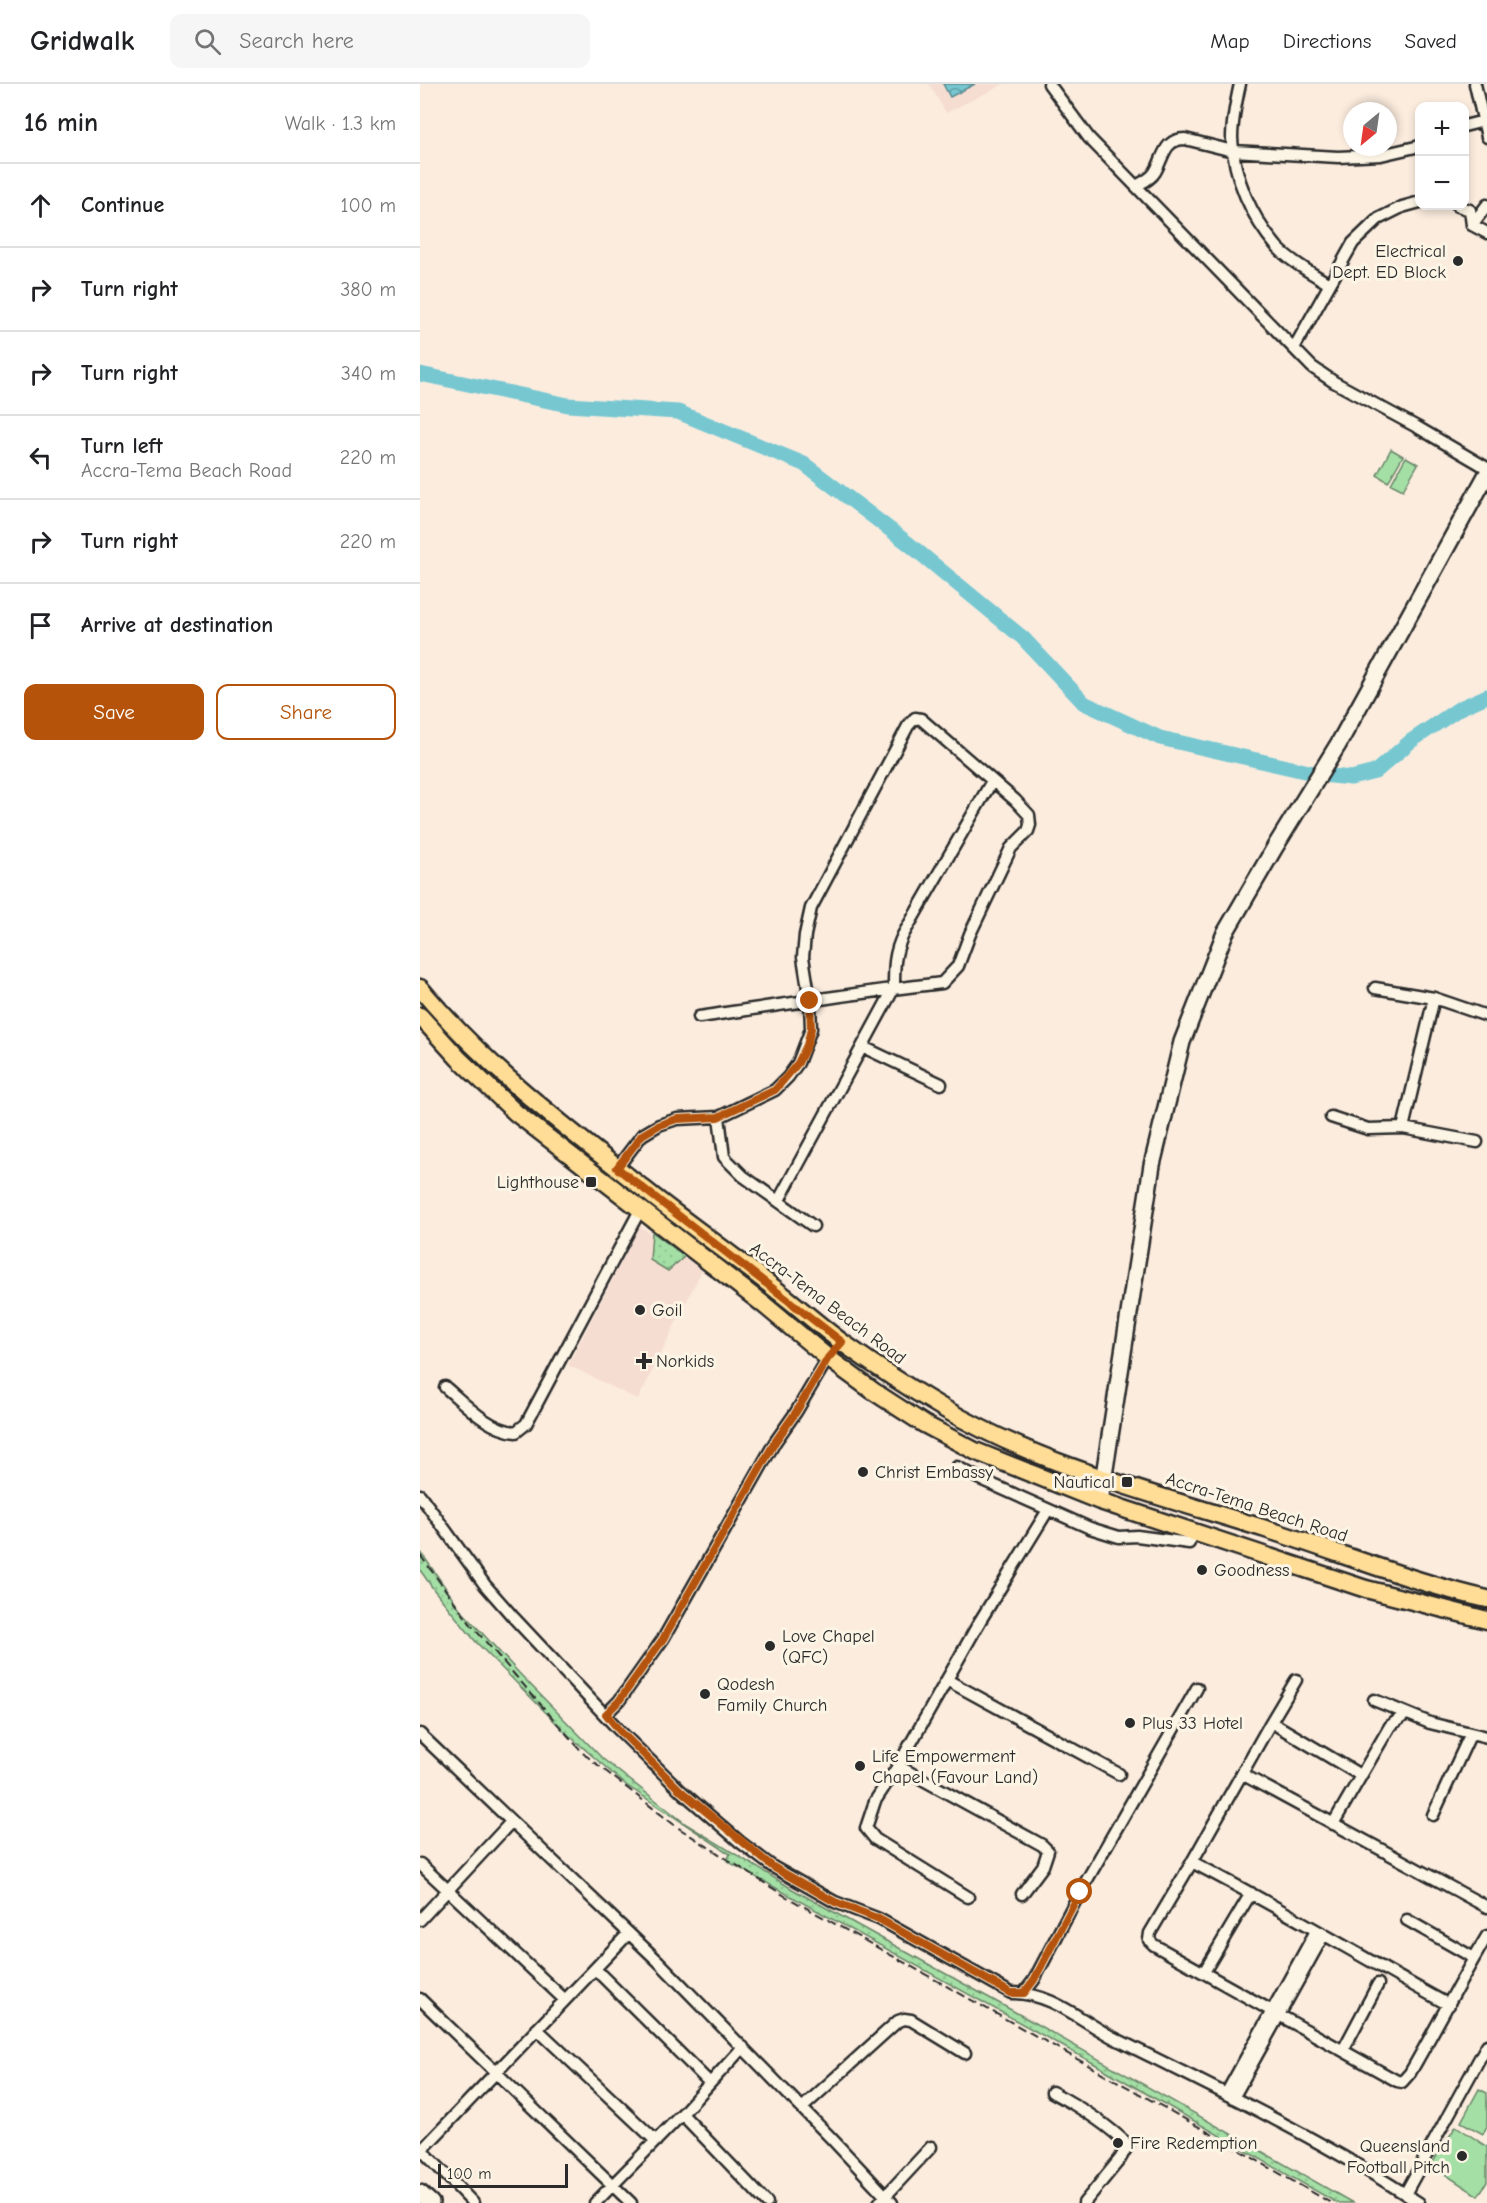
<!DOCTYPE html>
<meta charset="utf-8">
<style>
body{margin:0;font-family:"Comic Neue",sans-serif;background:#f6f6f6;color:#202124}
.controls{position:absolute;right:18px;top:18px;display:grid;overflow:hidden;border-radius:12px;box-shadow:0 3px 9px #0003}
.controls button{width:54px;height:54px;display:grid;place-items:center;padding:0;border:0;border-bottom:2px solid #e0e0e0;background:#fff;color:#202124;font:30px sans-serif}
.compass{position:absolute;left:923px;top:18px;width:54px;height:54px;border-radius:50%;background:#fff;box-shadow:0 3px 9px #0003;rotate:209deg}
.scale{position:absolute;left:18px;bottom:15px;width:130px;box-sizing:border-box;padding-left:6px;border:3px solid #2b2b2b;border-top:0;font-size:16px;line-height:21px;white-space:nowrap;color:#2b2b2b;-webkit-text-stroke:4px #fcf5e5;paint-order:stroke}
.stop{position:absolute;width:18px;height:18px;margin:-14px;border:4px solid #b45309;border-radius:50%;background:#fff}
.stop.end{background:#b45309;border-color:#fff;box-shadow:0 2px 6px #0008}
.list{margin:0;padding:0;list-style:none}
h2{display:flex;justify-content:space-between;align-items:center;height:78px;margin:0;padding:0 24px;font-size:26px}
h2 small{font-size:20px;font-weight:400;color:#757577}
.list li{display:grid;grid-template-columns:39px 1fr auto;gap:18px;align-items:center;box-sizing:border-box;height:84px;padding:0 24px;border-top:2px solid #e0e0e0}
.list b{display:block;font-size:22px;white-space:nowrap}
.list p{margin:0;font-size:20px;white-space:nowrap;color:#757577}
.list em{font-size:20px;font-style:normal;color:#757577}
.actions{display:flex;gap:12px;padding:18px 24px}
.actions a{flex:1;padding:14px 0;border:2px solid #b45309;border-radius:12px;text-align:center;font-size:21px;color:#b45309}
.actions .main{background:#b45309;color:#fff}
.icon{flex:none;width:33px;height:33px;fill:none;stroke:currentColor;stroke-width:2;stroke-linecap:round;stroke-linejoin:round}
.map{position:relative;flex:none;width:1067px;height:2119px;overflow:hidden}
header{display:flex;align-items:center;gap:36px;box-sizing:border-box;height:84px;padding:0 30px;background:#fff;border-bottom:2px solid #e0e0e0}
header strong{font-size:28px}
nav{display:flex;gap:33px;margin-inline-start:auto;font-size:21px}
.search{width:420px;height:54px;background:#f6f6f6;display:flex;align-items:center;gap:15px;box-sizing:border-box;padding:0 21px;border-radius:12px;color:#757577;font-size:22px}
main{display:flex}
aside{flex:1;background:#fff}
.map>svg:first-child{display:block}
</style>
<header>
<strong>Gridwalk</strong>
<div class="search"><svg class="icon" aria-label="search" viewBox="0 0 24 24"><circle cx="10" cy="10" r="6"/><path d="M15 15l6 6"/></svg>Search here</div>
<nav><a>Map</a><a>Directions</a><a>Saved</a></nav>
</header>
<main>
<aside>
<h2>16 min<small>Walk · 1.3 km</small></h2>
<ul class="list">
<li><svg class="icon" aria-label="ahead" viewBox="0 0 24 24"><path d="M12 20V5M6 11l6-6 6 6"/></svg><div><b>Continue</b></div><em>100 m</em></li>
<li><svg class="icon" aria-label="right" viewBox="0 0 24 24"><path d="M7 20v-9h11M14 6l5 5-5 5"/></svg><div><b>Turn right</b></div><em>380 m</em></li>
<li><svg class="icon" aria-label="right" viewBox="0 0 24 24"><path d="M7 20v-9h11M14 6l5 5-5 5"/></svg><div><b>Turn right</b></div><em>340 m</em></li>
<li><svg class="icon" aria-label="left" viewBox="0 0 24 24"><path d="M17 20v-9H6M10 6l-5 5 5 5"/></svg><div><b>Turn left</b><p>Accra-Tema Beach Road</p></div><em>220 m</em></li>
<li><svg class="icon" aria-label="right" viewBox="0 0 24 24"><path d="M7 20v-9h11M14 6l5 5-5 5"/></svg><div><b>Turn right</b></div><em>220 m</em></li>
<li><svg class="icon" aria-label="arrive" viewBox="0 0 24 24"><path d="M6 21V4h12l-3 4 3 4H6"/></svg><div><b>Arrive at destination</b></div></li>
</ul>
<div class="actions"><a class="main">Save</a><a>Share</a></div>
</aside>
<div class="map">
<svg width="1067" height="2119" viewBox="0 0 1067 2119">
<defs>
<pattern id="grass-dots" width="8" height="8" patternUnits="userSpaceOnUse" patternTransform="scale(1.5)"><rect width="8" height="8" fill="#a4dfa5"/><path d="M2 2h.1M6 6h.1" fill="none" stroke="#8dc08e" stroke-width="1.8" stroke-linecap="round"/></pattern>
<pattern id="water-waves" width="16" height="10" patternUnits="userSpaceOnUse" patternTransform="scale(1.5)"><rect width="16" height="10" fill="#77c7d1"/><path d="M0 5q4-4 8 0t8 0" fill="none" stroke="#62a2aa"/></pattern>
</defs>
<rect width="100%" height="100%" fill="#fbecde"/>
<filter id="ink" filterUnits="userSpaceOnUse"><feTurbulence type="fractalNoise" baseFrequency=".0167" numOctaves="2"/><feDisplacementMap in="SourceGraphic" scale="12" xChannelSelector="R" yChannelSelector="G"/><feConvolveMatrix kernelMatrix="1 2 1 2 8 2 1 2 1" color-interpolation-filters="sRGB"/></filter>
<g filter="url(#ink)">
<!-- built -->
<path fill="#f6ddd2" d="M509,0H584L526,29Z
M220,1142L282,1186L218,1316L148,1281Z"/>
<!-- grass -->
<path fill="url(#grass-dots)" stroke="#688568" stroke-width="1.5" d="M232,1148L265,1172L248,1187L230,1176Z
M0,1467L41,1526L99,1589L183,1675L266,1740L374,1806L604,1933L933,2119H917L673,1979L307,1777L310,1770L206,1701L145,1648L56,1558L14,1506L0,1486Z"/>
<!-- green -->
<path fill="#a4dfa5" stroke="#688568" stroke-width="1.5" d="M971,365L983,372L968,398L957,391Z
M986,373L998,380L983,406L971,400Z
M1059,2005L1067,2009V2042L1063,2050L1041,2038Z
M1036,2042L1067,2063V2098L1058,2112L1011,2081Z"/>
<!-- water -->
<path fill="url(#water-waves)" stroke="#59898f" stroke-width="1.5" d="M523,0H555L530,13Z"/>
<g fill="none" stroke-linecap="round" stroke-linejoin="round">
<!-- river -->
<path stroke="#77c7d1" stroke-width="15" d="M0,290L148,321L258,328L384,380L489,460L603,554L664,619L740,654L902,691L931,694L955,688L991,657L1040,624L1067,612"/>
<defs>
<path id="street" d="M629,0L669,54L892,283L914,298L997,343L1067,384
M820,0C816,18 812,36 812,54C813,93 832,134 857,163C871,178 892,189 909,200
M1055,0L1067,53
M1044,42L1064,37
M716,102C723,98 731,95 735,88C744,73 744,55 765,55L813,67L918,73L961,71L1000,62
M1038,122L1050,126L1052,141
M1052,141L1067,121
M1052,141L1067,149
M874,264L933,159L958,135L982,123L1000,118
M955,904L1014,914L1067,932
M443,963L521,1000
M299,1033L304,1073L323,1092L393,1142
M911,1033L948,1045L983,1044L1057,1058
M983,1044L1014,914
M197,1084L222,1051L239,1041L257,1035L299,1033L355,1006L368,993L378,979L391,945L390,917L383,873L385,851L391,824L488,642L495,634L501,635L595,716L609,731L610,741L608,747L591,764L550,850L538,882L522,899C441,908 360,921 279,933
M359,1116L474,904C474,884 474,869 483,851L572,697
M25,1303C46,1321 69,1346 96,1348L106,1340L220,1126
M537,1383L560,1395L670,1444L699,1453L717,1452L769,1459L774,1448
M0,1411L65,1501L94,1534L199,1646L261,1707L320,1758L353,1783L415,1818L459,1835L591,1909C631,1908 661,1937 694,1954C796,2005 903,2056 999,2119
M527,1596L699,1690
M954,1616L1010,1639L1067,1653
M186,1630L199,1617L243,1555L355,1358L376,1328L408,1274
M851,1638L940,1691
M0,1650L238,1877L411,2054L472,2119
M478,1682L622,1761L628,1767L623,1782L602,1810
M822,1690L1067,1823
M1013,1731L1050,1651
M913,1740L970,1642L986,1630
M772,1778L851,1638L876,1596
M0,1780L145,1916
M548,1813L455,1755L446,1744L455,1717L478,1682L560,1537L628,1426
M0,1836L91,1738
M987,1836L1054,1874
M175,1885L290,1999
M784,1888L831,1809
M604,1909L614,1896L660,1808L777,1604
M0,1915L211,2119
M1029,1921C943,1874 859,1823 772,1778L730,1849L729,1856L734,1861L977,1997L982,1998L990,1989C1016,1944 1040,1897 1067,1852
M117,1945L236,2057
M923,1966L958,1900
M632,2008C660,2023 686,2039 708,2061L700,2075L664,2119
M806,2010L896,1847
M813,2014L903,1852
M382,2024L478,1937L484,1935L491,1936L545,1969
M262,2030L347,2119
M0,2064L53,2119
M2,2066L208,1850
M985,2110L1067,1961
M175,2119L262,2030L323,1963
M459,2119L511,2063"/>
<path id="secondary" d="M680,1417L732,1081L762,958L805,849L855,763L919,659L1067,390
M0,2109L11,2119"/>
<path id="primary" d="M0,904C67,985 152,1048 234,1113C275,1145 318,1175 359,1208C380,1224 401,1243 423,1259C455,1282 489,1304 523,1324C624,1383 741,1412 852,1447C924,1470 992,1498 1067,1515
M0,932L39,975L96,1029L343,1220L408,1274L453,1307L504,1340L555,1367L680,1417L946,1505L1067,1536"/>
</defs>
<!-- street casing -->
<use href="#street" stroke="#2b2b2b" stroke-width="15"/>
<!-- secondary casing -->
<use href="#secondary" stroke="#2b2b2b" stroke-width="20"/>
<!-- primary casing -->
<use href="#primary" stroke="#2b2b2b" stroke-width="21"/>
<!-- street -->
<use href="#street" stroke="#fcf5e5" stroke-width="10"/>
<!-- secondary -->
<use href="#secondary" stroke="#fcf5e5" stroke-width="15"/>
<!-- primary -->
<use href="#primary" stroke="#ffdd96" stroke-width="16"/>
<!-- rail -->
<path stroke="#2b2b2b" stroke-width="2" stroke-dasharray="9 4.5" stroke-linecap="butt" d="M0,1471L52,1542L164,1670L257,1743L365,1812L788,2048L911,2119"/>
</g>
</g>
<g fill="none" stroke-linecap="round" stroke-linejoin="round" filter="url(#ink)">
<!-- route -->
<path stroke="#b45309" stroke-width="8" d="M390,917L391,945L387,961L378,979L355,1006L298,1033L257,1035L239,1041L222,1051L197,1084L422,1258L408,1274L376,1328L355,1358L243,1555L199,1617L186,1630L199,1646L261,1707L353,1783L415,1818L459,1835L591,1909H604L614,1896L660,1808"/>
</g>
<!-- markers -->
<g fill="#2b2b2b" stroke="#fcf5e5" stroke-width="2">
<circle cx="1038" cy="177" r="6"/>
<rect x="165" y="1092" width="12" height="12" rx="3"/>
<circle cx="220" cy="1226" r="6"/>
<path d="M221 1268h6v6h6v6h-6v6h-6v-6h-6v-6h6z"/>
<circle cx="443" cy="1388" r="6"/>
<rect x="701" y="1392" width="12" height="12" rx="3"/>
<circle cx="782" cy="1486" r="6"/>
<circle cx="350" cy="1562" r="6"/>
<circle cx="285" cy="1610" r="6"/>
<circle cx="710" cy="1639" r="6"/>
<circle cx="440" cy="1682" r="6"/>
<circle cx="698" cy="2059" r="6"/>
<circle cx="1042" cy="2072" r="6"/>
</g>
<g text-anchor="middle" stroke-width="6" stroke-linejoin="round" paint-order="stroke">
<!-- poi labels -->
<g font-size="18" fill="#2b2b2b" stroke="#fcf5e5" text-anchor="start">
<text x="1026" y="173" text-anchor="end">Electrical<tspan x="1026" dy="21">Dept. ED Block</tspan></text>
<text x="159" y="1104" text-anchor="end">Lighthouse</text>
<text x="232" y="1232">Goil</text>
<text x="236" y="1283">Norkids</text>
<text x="455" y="1394">Christ Embassy</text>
<text x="695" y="1404" text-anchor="end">Nautical</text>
<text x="794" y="1492">Goodness</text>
<text x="362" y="1558">Love Chapel<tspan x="362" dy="21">(QFC)</tspan></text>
<text x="297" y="1606">Qodesh<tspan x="297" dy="21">Family Church</tspan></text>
<text x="722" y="1645">Plus 33 Hotel</text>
<text x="452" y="1678">Life Empowerment<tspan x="452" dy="21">Chapel (Favour Land)</tspan></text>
<text x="710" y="2065">Fire Redemption</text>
<text x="1030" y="2068" text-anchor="end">Queensland<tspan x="1030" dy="21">Football Pitch</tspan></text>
</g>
<!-- street labels -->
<g font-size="18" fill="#2b2b2b" stroke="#fcf5e5">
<text transform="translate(408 1219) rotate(37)" y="6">Accra-Tema Beach Road</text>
<text transform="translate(837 1423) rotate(18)" y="6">Accra-Tema Beach Road</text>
</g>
</g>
</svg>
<div class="controls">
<button>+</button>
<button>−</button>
</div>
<svg class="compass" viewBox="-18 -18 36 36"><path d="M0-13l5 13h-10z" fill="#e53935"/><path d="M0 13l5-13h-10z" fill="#757577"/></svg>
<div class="scale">100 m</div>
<div class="stop" style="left:660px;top:1808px"></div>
<div class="stop end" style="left:390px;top:917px"></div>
</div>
</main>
